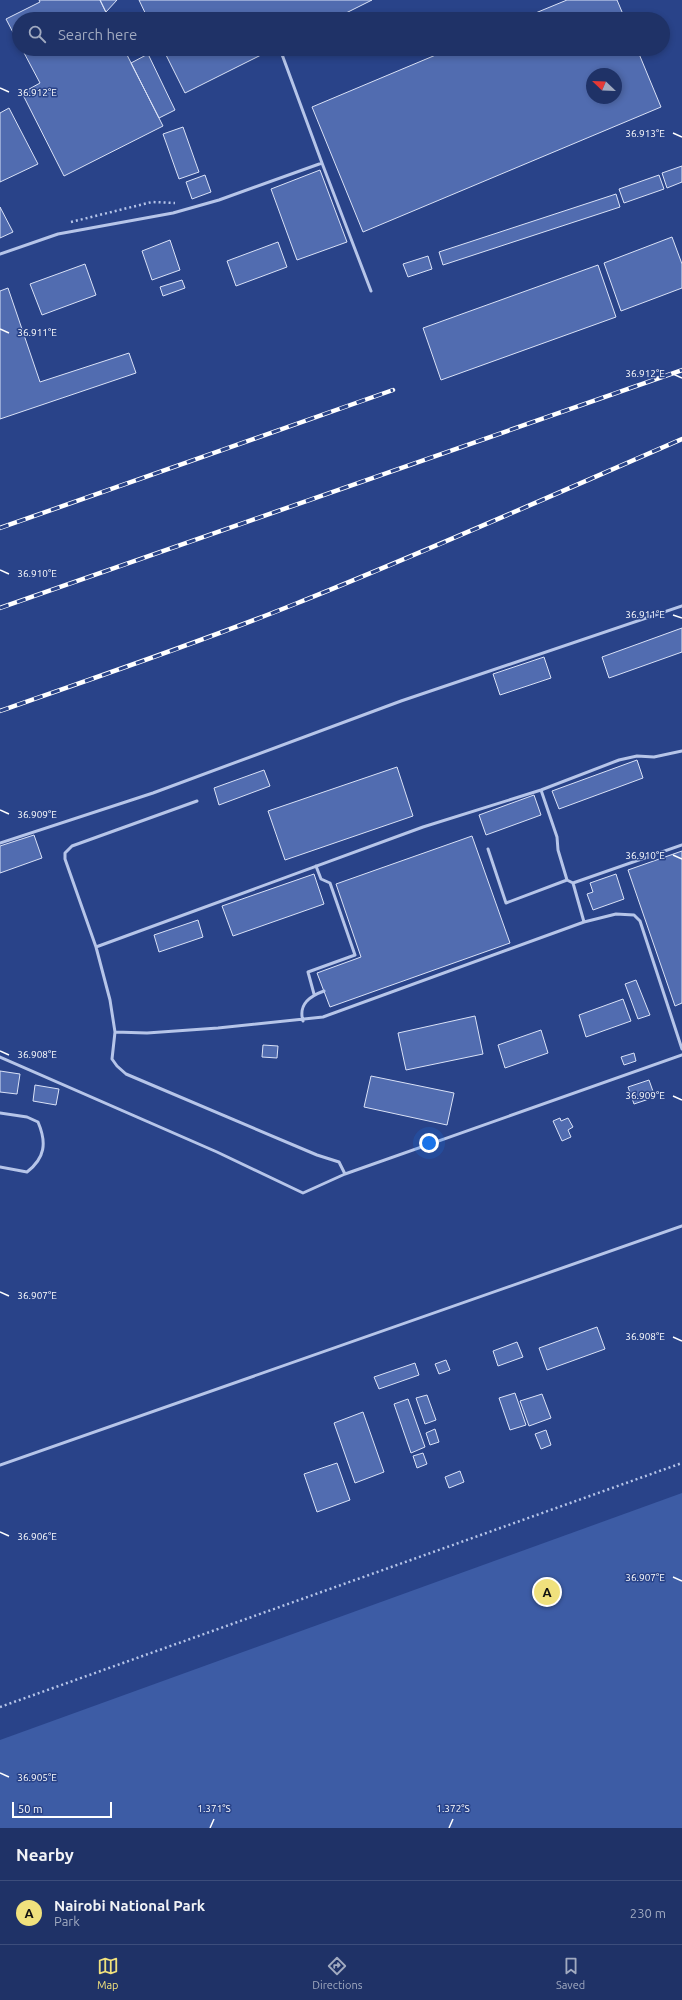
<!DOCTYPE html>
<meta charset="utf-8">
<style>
body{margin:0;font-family:Ubuntu,sans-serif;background:#273a6d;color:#f1f3f6}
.compass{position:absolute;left:586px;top:68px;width:36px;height:36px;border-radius:50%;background:#1f3267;box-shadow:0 2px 6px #0003;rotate:293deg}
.scale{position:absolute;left:12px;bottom:10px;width:100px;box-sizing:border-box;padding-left:4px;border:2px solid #fff;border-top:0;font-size:11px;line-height:14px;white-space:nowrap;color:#fff;-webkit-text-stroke:3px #294389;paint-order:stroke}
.you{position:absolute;left:429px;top:1143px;width:14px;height:14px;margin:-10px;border:3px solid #fff;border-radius:50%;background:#1a73e8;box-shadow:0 0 0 6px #1a73e833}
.badge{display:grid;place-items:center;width:26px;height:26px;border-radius:50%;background:#f0e17d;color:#111;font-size:13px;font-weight:700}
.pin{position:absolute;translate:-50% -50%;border:2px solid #fff;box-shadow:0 1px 4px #0006}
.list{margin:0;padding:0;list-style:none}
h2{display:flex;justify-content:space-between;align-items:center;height:52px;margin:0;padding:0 16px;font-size:17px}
h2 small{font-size:13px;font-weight:400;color:#a1aac0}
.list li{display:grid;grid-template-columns:26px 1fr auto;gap:12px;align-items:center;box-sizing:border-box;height:64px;padding:0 16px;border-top:1px solid #3c4d7b}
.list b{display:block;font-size:15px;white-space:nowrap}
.list p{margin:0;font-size:13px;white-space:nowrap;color:#a1aac0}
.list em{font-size:13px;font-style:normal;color:#a1aac0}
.icon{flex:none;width:22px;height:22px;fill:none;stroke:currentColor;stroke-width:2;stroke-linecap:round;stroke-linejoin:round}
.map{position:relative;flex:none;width:682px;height:1828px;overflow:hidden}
.search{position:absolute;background:#1f3267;box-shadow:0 2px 6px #0003;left:12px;right:12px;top:12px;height:44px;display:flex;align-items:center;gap:10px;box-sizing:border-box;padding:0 14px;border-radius:22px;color:#a1aac0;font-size:15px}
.sheet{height:116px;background:#1f3267}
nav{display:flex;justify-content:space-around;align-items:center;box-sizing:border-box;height:56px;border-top:1px solid #3c4d7b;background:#1f3267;font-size:11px;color:#a1aac0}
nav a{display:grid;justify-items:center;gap:2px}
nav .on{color:#f0e17d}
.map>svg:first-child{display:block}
</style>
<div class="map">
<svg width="682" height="1828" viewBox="0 0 682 1828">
<rect width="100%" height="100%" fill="#294389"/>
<!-- green -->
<path fill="#3d5ca5" d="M682,1493V1828H0V1740Z"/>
<!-- building -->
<path fill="#516cb0" stroke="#dae2f7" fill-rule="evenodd" d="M39,0H100L109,19H19V44L6,19L40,2Z
M100,0H117L106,12Z
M139,0H372L334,19H148Z
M567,0H617L625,19H521Z
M22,49H124L163,126L64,176L22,93L40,83Z
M163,49H273L185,93Z
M450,49H637L661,107L363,232L312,107ZM592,74H616V98H592Z
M148,54L175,110L159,118L131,63Z
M9,108L38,164L0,182V113Z
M183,127L199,172L179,179L163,134Z
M682,166V182L667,188L662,173Z
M320,170L347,242L297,260L271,189Z
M205,175L211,192L192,199L186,182Z
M659,175L664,189L624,203L619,189Z
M616,194L620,207L443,265L439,252Z
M0,207L13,232L0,238Z
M672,237L682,264V288L621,311L604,263Z
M170,240L180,270L152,280L142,251Z
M278,242L287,267L236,286L227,261Z
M428,256L432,269L408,277L403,264Z
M85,264L96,295L42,315L30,284Z
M598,265L616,317L441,380L423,328Z
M182,280L185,288L163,296L160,287Z
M8,288L40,382L129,353L136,373L0,419V291Z
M682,628V652L609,678L602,657Z
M544,657L551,678L500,695L493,674Z
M637,760L643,778L559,809L552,791Z
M397,767L413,816L285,860L268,811Z
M264,770L270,786L219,805L214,788Z
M534,795L541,815L486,835L479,815Z
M34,835L42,858L0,873V846Z
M472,836L510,943L330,1007L317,973L361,957L336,884Z
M682,851V1003L675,1006L628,870Z
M314,874L324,904L233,936L222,906Z
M616,874L624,899L593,910L587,894L593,892L590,883Z
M198,920L203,937L159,952L154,935Z
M636,980L650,1015L638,1019L625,984Z
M623,999L631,1021L586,1037L579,1015Z
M475,1016L483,1054L406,1070L398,1033Z
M541,1030L548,1053L505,1068L498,1045Z
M263,1045L278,1046L277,1058L262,1057Z
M634,1053L636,1061L624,1065L621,1057Z
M0,1071L20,1074L17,1094L0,1092Z
M371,1076L454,1093L447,1125L364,1107Z
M649,1080L655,1097L634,1104L628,1087Z
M35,1085L59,1089L56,1105L33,1101Z
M560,1118L561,1121L568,1118L573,1127L568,1130L571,1137L562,1141L553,1121Z
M597,1327L605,1349L547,1370L539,1348Z
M517,1342L523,1357L498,1366L493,1351Z
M446,1360L450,1370L439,1374L435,1364Z
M415,1363L419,1375L379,1389L374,1377Z
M515,1393L526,1425L510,1430L499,1398Z
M542,1394L551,1418L529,1426L520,1401Z
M427,1395L436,1420L425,1424L416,1398Z
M408,1399L425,1447L411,1453L394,1404Z
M363,1412L384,1472L355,1483L334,1423Z
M435,1429L439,1442L430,1445L426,1433Z
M546,1430L551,1445L541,1449L535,1434Z
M423,1453L427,1464L417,1468L413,1456Z
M337,1463L350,1500L317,1512L304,1474Z
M460,1471L464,1482L449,1488L445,1477Z"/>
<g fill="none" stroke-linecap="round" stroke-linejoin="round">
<!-- path -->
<path stroke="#b6c5e9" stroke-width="2.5" stroke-dasharray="2 3" stroke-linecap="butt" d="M71,222L152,202L175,203
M0,1707L682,1463"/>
<!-- service -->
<path stroke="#b6c5e9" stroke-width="3" d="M322,163L371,291
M0,254L58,234L173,213L219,200L322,163L280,49
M541,790L557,837L558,850L567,880L573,883L584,922
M197,801L72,846L65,853V859L96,947L110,1000L115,1032L112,1059L117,1066L126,1074L317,1155L339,1162L345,1174
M0,843L153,793L401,701L682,606
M488,849L506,903L567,880
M573,883L682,845
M96,947L423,827L541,790L619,760L637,756L654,757L682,751
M314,994L308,972L355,955L330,883L321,879L316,866
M303,1021C298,1004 310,996 324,991
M115,1032L147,1033L218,1028L323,1017L584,922L616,914L634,915L640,921L682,1049
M0,1057L217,1152L303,1193L345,1174L682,1055
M0,1113L27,1117L38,1122C47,1143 45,1158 27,1172L0,1167
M0,1465L682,1226"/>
<defs>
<path id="rail" d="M0,528L393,390
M0,608L682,370
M0,711C99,676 198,643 295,604C425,552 553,495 682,439"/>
</defs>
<!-- rail casing -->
<use href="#rail" stroke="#fff" stroke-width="4.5"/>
<!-- rail -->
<use href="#rail" stroke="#294389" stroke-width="3" stroke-dasharray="9" stroke-linecap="butt"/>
</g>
<!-- ticks -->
<path fill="none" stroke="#fff" stroke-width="1.5" d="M0,88L9,92M673,133L682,137M0,329L9,333M673,374L682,378M0,570L9,574M673,615L682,618M0,810L9,814M673,855L682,859M0,1051L9,1055M673,1096L682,1100M0,1292L9,1296M673,1337L682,1341M0,1532L9,1536M673,1577L682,1581M0,1773L9,1777M210,1828L214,1819M449,1828L453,1819"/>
<g font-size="10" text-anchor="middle" fill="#fff" stroke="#294389" stroke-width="3" stroke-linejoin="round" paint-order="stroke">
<text x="37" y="96">36.912°E</text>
<text x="645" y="137">36.913°E</text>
<text x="37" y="336">36.911°E</text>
<text x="645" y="377">36.912°E</text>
<text x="37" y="577">36.910°E</text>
<text x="645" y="618">36.911°E</text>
<text x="37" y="818">36.909°E</text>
<text x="645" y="859">36.910°E</text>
<text x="37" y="1058">36.908°E</text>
<text x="645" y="1099">36.909°E</text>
<text x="37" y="1299">36.907°E</text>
<text x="645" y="1340">36.908°E</text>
<text x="37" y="1540">36.906°E</text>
<text x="645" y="1581">36.907°E</text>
<text x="37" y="1781">36.905°E</text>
<text x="214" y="1812">1.371°S</text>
<text x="453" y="1812">1.372°S</text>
</g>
</svg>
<svg class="compass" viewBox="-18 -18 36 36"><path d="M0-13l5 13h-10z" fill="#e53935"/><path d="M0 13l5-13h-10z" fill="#a1aac0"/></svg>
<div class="scale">50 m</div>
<div class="you"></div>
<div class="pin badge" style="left:547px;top:1592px">A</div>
<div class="search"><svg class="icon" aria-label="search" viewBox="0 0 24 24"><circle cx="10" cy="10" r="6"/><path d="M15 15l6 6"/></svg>Search here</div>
</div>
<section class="sheet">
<h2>Nearby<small></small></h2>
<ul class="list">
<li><span class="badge">A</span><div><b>Nairobi National Park</b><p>Park</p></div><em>230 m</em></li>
</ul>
</section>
<nav>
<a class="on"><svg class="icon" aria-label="map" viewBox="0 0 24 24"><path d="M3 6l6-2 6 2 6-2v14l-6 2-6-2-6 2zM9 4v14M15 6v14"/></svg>Map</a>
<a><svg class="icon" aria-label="directions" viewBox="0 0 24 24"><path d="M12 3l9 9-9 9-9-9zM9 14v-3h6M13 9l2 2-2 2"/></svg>Directions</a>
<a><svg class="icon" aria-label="saved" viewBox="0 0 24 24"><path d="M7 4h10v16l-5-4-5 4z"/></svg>Saved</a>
</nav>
